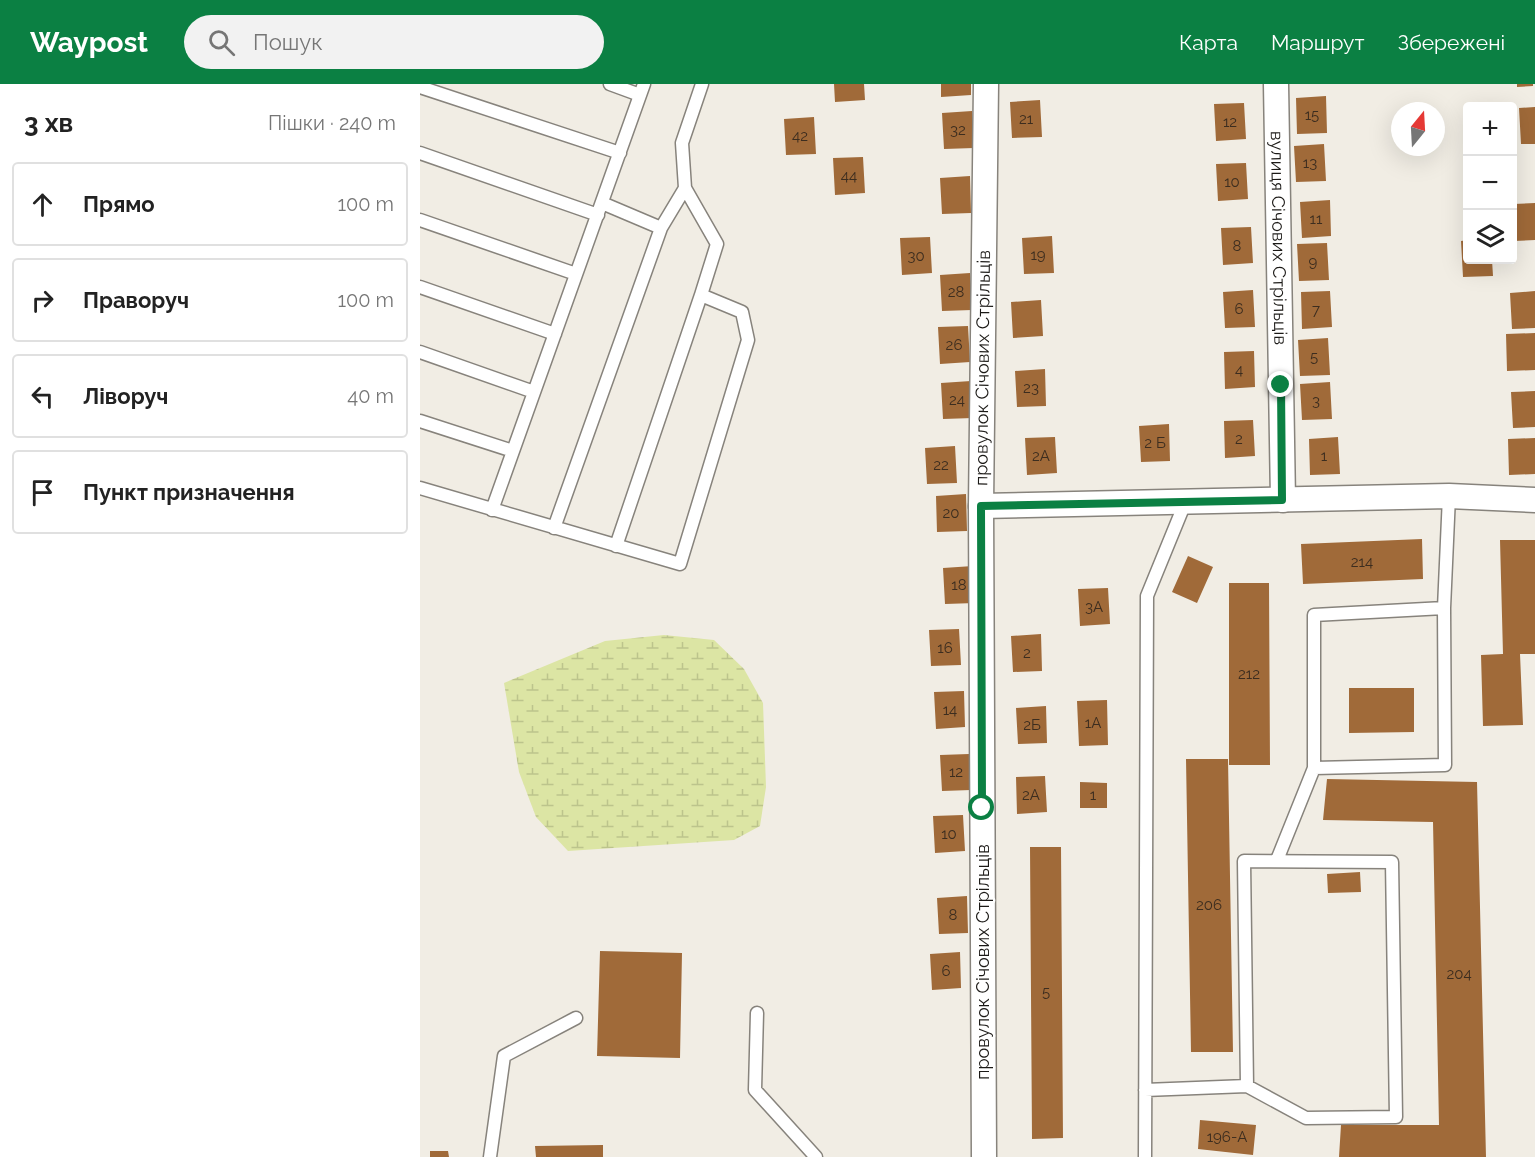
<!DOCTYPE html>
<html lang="uk">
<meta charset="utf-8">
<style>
body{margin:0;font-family:Raleway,sans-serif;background:#f2f2f2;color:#222}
.controls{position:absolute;right:18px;top:18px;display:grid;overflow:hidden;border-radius:6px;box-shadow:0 6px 24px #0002}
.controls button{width:54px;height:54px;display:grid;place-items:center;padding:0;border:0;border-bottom:2px solid #e0e0e0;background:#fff;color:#222;font:30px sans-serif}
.compass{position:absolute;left:971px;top:18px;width:54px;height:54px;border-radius:50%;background:#fff;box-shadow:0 6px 24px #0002;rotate:18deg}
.stop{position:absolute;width:18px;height:18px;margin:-14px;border:4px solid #0b8043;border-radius:50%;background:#fff}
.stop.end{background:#0b8043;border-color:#fff;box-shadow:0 2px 6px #0008}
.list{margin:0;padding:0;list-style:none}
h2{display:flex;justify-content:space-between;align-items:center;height:78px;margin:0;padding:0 24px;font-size:26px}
h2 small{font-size:20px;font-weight:400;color:#767676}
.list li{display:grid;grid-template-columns:39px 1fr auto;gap:18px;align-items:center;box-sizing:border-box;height:84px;margin:0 12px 12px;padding:0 12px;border:2px solid #e0e0e0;border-radius:6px}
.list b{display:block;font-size:22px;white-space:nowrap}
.list em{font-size:20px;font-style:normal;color:#767676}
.icon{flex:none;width:33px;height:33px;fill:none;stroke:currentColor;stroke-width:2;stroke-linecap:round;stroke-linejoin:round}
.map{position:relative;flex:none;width:1115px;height:1073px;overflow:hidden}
header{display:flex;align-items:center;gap:36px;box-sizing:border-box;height:84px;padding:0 30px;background:#0b8043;color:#fff}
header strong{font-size:28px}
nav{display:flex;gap:33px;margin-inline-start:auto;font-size:21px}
.search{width:420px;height:54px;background:#f2f2f2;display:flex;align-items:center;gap:15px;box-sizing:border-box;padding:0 21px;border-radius:33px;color:#767676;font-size:22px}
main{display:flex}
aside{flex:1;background:#fff}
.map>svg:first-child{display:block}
</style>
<header>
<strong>Waypost</strong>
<div class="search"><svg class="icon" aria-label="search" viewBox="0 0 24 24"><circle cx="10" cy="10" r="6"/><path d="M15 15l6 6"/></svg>Пошук</div>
<nav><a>Карта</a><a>Маршрут</a><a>Збережені</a></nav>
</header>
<main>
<aside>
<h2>3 хв<small>Пішки · 240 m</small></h2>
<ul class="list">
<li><svg class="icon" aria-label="ahead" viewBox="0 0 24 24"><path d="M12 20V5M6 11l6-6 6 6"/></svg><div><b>Прямо</b></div><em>100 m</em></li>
<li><svg class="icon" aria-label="right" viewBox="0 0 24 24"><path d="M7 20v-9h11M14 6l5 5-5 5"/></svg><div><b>Праворуч</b></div><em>100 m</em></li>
<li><svg class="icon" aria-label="left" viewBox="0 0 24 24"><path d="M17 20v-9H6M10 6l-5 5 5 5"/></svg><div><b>Ліворуч</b></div><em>40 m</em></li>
<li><svg class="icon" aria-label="arrive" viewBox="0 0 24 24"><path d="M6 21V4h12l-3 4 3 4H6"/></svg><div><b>Пункт призначення</b></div></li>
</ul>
</aside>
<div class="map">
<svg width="1115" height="1073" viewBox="0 0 1115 1073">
<defs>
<pattern id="wetland-marsh" width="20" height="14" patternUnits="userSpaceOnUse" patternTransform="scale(1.5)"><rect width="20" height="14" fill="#dce5a4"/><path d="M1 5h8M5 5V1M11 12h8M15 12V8" fill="none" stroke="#bcc48c"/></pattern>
</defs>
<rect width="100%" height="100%" fill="#f1ede4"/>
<!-- wetland -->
<path fill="url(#wetland-marsh)" d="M244,551L294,556L324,585L343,619L346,703L340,742L314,756L148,767L116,733L99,688L84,599L185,557Z"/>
<!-- building -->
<path fill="#a06a39" d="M414,0H444L445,16L415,18Z
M521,0H551V11L521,13Z
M1097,0H1113V2L1097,3Z
M906,12L907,49L877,50L876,14Z
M620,16L622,53L592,54L590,18Z
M824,19L826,55L796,57L794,20Z
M1115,23V60H1101L1099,24Z
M552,27L554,64L524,65L522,29Z
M394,33L396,70L366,71L364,35Z
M904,60L906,97L876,98L874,62Z
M443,73L445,109L415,111L413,74Z
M826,79L828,115L798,117L796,80Z
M550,92L551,129L522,130L520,94Z
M910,116L911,152L882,154L880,118Z
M1115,119V156L1094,157L1093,120Z
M831,143L833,179L803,181L801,144Z
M632,152L634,189L604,190L602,154Z
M510,153L512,189L482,191L480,154Z
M1048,156V176H1072L1073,192L1043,193L1041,157Z
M907,159L909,196L879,197L877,160Z
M550,189L552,226L522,227L520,191Z
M833,206L835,243L805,244L803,208Z
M910,207L912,243L882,245L881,208Z
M1115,207V244L1092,245L1090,209Z
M621,216L623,252L593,254L591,218Z
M548,242L550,278L520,280L518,243Z
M1115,249V286L1087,287L1086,250Z
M908,254L910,291L880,292L878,256Z
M834,267L835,303L805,305L804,268Z
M625,285L626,322L597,323L595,287Z
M551,297L553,334L523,335L521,299Z
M910,298L912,335L882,336L880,300Z
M1115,307V343L1093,344L1091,308Z
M833,336L835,372L805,374L804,337Z
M749,340L750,377L721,378L719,342Z
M635,353L637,389L607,391L605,354Z
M918,353L920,390L890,391L889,355Z
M1115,354V390L1089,391L1088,355Z
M535,362L537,399L507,400L505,364Z
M546,410L547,447L517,448L516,412Z
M1002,455L1003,495L883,500L881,460Z
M1080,456H1115V570H1100L1103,641L1063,642L1061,571L1083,570Z
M768,472L793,483L777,519L752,508Z
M553,482L555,519L525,520L523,484Z
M809,499H849L850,681H809Z
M688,504L690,540L660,542L658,505Z
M539,545L541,581L511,582L509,546Z
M621,550L622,587L593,588L591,552Z
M929,604H994V648L929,649Z
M544,607L545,643L516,645L514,608Z
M687,616L688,661L659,662L657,617Z
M626,622L627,659L598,660L596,624Z
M549,670L551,706L522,707L520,671Z
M766,675H808L813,968H771Z
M625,692L627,728L597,730L596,693Z
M907,695L1057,698L1066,1073H919L921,1041H1019L1013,738L903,736Z
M660,698L687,699V724H660Z
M543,731L545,767L515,769L513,732Z
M610,763H641L643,1054L612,1055Z
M940,788L941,808L908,809L907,790Z
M547,812L548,849L519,850L517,814Z
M180,867L262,869L260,974L177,972Z
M540,868L541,904L512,906L510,870Z
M780,1036L836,1041L833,1071L778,1065Z
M183,1061V1073H116L115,1062Z
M10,1067H28L29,1073H10Z"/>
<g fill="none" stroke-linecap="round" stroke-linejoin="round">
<defs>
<path id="service" d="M190,0L220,11
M0,3L200,69
M0,69L178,131
M182,119L241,144
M0,136L156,190
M0,203L135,250
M0,268L114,308
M0,337L93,367
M0,404L260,480L328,256L322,228L281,211L297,160L265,104L262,59L282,0
M72,426L224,0
M134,444L241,144L265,104
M196,462L281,211
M1024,524L894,531V684L1025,681L1024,524L1029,412
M857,776L894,684
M337,929L335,1006L396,1073
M725,1006L827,1002L886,1034L976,1033L972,778L824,777L827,1002
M70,1073L84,972L156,934
M725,1073L727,512L765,419"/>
<g id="minor">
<path id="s1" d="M856,0L863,416"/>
<path d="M561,422L1029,412L1115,416"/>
<path id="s2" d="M564,1073L561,422L566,0"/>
</g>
</defs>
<!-- service casing -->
<use href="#service" stroke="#87837c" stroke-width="15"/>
<!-- minor casing -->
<use href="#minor" stroke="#87837c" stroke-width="27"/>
<!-- service -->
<use href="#service" stroke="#fff" stroke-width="12"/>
<!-- minor -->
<use href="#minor" stroke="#fff" stroke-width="24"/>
</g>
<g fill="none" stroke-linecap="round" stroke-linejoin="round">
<!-- route -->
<path stroke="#0b8043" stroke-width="8" d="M562,724L561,422L862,416L861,301"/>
</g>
<g text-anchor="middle" stroke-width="4.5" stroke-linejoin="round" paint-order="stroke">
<!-- number labels -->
<g font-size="15" fill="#3c2d1f">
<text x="892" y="36">15</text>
<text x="606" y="40">21</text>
<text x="810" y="43">12</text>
<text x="538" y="51">32</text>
<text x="380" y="57">42</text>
<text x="890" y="84">13</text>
<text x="429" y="97">44</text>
<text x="812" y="103">10</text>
<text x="896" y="140">11</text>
<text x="817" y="167">8</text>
<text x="618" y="176">19</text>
<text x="496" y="177">30</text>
<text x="893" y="183">9</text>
<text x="536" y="213">28</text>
<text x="819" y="230">6</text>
<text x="896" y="231">7</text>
<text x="534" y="266">26</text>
<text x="894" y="278">5</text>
<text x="819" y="291">4</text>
<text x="611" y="309">23</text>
<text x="537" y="321">24</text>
<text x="896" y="322">3</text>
<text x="819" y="360">2</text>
<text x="735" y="364">2 Б</text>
<text x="621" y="377">2А</text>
<text x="904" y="377">1</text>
<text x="521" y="386">22</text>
<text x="531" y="434">20</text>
<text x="942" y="483">214</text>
<text x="539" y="506">18</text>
<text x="674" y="528">3А</text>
<text x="525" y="569">16</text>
<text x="607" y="574">2</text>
<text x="829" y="595">212</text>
<text x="530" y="631">14</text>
<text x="673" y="644">1А</text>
<text x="612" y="646">2Б</text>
<text x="536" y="693">12</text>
<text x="611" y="716">2А</text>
<text x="673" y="716">1</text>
<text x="529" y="755">10</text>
<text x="789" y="826">206</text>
<text x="533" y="836">8</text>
<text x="526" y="892">6</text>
<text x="1039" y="895">204</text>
<text x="626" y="913">5</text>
<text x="807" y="1058">196-А</text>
</g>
<!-- street labels -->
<g font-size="18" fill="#1b1916" stroke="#fff">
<text dy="6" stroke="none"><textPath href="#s1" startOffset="154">вулиця Січових Стрільців</textPath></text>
<text dy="6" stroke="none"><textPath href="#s2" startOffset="789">провулок Січових Стрільців</textPath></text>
<text transform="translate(563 878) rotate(-90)" y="6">провулок Січових Стрільців</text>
</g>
</g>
</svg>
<div class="controls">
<button>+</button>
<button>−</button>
<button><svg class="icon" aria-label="layers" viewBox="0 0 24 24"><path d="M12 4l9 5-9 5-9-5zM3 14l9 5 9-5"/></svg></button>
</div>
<svg class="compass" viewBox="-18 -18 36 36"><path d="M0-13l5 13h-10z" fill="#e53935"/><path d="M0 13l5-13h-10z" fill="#767676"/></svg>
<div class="stop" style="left:562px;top:724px"></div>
<div class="stop end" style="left:861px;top:301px"></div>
</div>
</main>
